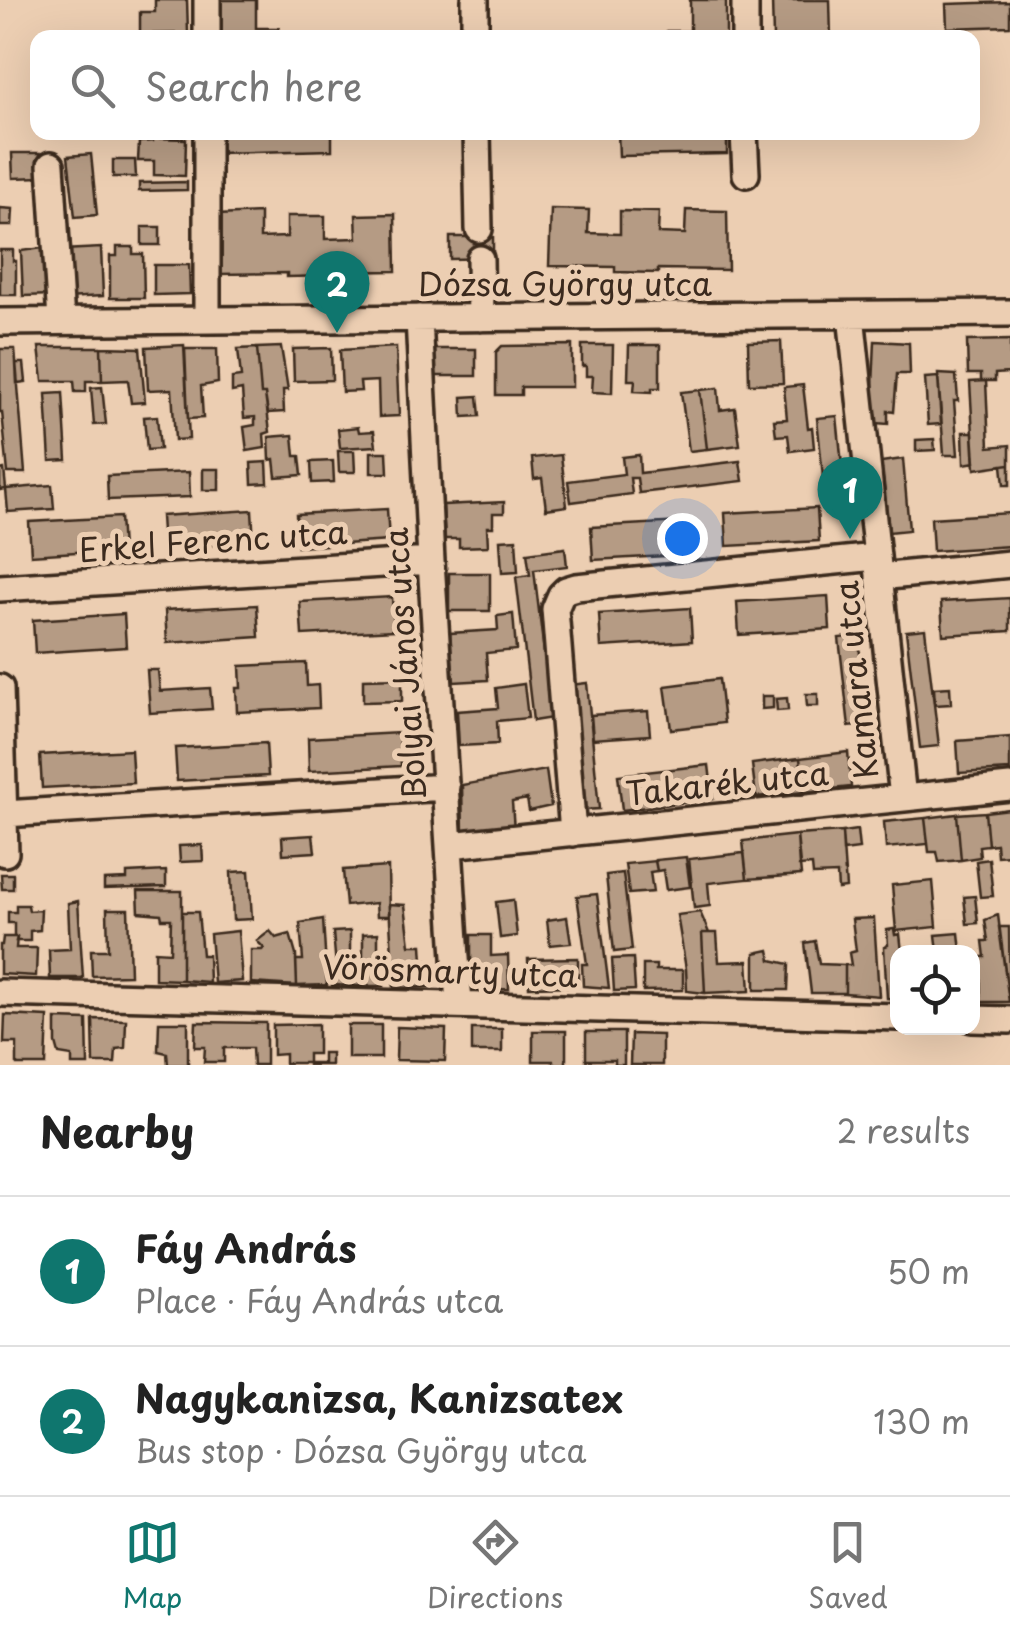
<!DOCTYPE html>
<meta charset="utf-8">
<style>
body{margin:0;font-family:"Playpen Sans",sans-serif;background:#f6f6f6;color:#222}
.controls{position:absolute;right:30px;bottom:30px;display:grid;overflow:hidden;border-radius:20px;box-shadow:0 10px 40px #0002}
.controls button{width:90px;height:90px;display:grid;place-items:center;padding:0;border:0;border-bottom:2px solid #e0e0e0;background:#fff;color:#222;font:50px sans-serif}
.you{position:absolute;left:682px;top:538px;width:35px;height:35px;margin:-25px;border:8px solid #fff;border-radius:50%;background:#1a73e8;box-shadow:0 0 0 15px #1a73e833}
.badge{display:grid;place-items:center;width:65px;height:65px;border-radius:50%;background:#0f766e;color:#fff;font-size:32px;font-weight:700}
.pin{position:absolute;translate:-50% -82px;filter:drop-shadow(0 2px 5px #0008)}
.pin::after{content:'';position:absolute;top:52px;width:35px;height:30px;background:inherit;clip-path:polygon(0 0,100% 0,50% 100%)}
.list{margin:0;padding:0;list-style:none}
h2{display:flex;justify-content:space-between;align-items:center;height:130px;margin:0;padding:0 40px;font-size:42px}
h2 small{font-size:32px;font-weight:400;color:#767676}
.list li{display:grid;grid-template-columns:65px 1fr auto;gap:30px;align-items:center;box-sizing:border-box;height:150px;padding:0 40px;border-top:2px solid #e0e0e0}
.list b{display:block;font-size:38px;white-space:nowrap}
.list p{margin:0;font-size:32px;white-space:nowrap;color:#767676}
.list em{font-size:32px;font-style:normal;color:#767676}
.icon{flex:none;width:55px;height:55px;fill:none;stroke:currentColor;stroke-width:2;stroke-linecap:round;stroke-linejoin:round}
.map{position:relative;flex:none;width:1010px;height:1065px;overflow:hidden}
.search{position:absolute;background:#fff;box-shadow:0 10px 40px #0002;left:30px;right:30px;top:30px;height:110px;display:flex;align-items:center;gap:25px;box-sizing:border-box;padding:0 35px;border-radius:20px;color:#767676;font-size:38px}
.sheet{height:430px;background:#fff}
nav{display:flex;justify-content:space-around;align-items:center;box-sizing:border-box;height:140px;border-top:2px solid #e0e0e0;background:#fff;font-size:28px;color:#767676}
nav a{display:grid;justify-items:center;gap:5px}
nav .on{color:#0f766e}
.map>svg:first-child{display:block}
</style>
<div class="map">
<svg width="1010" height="1065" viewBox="0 0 1010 1065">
<rect width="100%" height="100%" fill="#ecceb2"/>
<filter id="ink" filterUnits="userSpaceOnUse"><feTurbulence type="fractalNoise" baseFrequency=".01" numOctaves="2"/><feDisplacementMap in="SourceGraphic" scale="20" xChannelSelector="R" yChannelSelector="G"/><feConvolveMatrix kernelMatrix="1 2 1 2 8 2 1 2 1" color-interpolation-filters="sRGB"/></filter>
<g filter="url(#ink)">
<!-- building -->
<path fill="#b59b84" stroke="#3b2a1e" stroke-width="2.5" d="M155,0H187L188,33L140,34V12H155Z
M216,0H256V28H279V38H216Z
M690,0H726V38H667V31H690Z
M772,0H830L831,38H773Z
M1010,2V26L947,28L946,4Z
M155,132H188V136L155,137Z
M217,132H332V150L217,153Z
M618,132H727V154L619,156Z
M153,138L186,139L185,176L154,175V161H138L139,142L153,141Z
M12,153H40L41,177L13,178Z
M91,154L97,215L75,217L68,156Z
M113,160H135L136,177H113Z
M187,182V190L139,191V183Z
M0,208L13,209L12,226H0Z
M551,209L589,210L588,233L620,234V211L659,212L658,233L685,234L686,210L727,211L728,270L658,269V273L615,272V267L549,266Z
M260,213V238L287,237V216H325V239L357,238L356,215L395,214L396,271L330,272V276L287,277V273L218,274L217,215Z
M142,227H160V245H142Z
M450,237H493V258L450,259Z
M50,247L52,295L23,296L21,251Z
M117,247H133V254H143L144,298H110V256H117Z
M101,248L103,296L65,298L63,250Z
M0,250H13V261H16V295H0Z
M154,265H189L190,294L154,295Z
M1010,340V380L1008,373L995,374V381H981V374H968L967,341Z
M781,341L783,383L749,384L748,342Z
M875,341L909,343L910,374H897L894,412L888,411V424L876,423L875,410L872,409Z
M184,345L189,439L175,440L172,389L148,390L146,347Z
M572,345V387H521V395H496V352L502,346Z
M582,345H613L612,393L592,392L593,376H586V366H582Z
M629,345H660V388H652V392L634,391L635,380H628Z
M39,347H101L102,381H86V392H75L74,381H43Z
M101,347L140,348L145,402L131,403L128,380L102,381Z
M281,347L288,390H283L284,412L268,413L265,394H261L257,348Z
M396,347L399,416L379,417L378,381L360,382L361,391L342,392L340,350Z
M257,348L261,394H265L270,432L264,434L265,448L247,451L244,427L255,425V417L244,418L242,390L232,392V378L241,377L238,349Z
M331,348L332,380L294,381L293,349Z
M0,349H15L25,473H8L2,412H0Z
M185,349H217L218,383L201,386L203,418L188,419Z
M433,349H476V376H433Z
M16,363H24L26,382L17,383Z
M938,374L956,375L958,401H954L958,455H944Z
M938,377L941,424L928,425L925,378Z
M986,381L989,447L1010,445V464L975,469L970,382Z
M803,385L808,428L812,427L814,448L790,451L788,435L776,436L774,420L787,419L784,387Z
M102,387L106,424L94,425L91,388Z
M718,388L720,410L735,408L740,445L707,449L700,390Z
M700,390L707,449L689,451L681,392Z
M63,393L67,460L50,461L46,394Z
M478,396L480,416L463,417L462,397Z
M157,416L160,449L147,450L144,417Z
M837,416L845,495L825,497L817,418Z
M358,427L359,432L374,431L376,446L340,448L338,429Z
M963,432H973L975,462L964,464Z
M293,435L295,456H300L302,475L276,477L274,459L270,460L269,437Z
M934,439L935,450L916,451V440Z
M338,451H354L355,472H339Z
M371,452H387L388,473H371Z
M561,455L567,506L546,509L542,478L534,479L532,458Z
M639,455L640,473L740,461L743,481L639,493L637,478H630L632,494L571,502L568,481L624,474L622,457Z
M903,459L909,530L889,532L881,462Z
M333,461L334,482L312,483L311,462Z
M267,462L268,483L252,484L251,463Z
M1010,464V485H1004L1002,465Z
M4,469L6,489L0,490V470Z
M203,469H219V490H203Z
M189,472L190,497L108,500L107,476Z
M52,485L54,509L8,512L6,489Z
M504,502V513H493V527H487L488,546L459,547V539H445L443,505Z
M817,508L819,541L727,546L725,513Z
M387,509L389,541L298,547L296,514Z
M252,510L254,543L163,548L161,516Z
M1010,513V546L933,551L931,518Z
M120,517L122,549L31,555L29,522Z
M682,522L684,555L593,560L591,527Z
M516,539L518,572L502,573L500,540Z
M565,548L567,566L534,570L552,718L533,721L516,577L530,575L527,553Z
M449,573H490V611H449Z
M828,596L830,629L739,635L737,602Z
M392,597L394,630L302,635L300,602Z
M1010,598V631L943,635L941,602Z
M257,605L259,637L167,643L165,610Z
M690,608L692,641L601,647L599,614Z
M124,614L126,647L35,653L33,620Z
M513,614L516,650L486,653L488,680L454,682L450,633L498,630L497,616Z
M925,629L939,746L920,748L906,631Z
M858,636L868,725L849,727L839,638Z
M306,663L307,686L318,685L319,708L237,712L236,688H241L240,666Z
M147,670H158L160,691L210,688L212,709L150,713Z
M402,678V701L363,702V679Z
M719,679L724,723L671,729L665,686Z
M587,683L599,809L582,810L570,685Z
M524,684L528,718L497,721L498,744L459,746L457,711L498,708L496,688Z
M950,687L951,704L935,705L934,688Z
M806,694H818V706H807Z
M762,696H773V708L762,709Z
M787,698L788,710L777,711L776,699Z
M648,711L650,735L593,739L591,715Z
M399,733L401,766L309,771L308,738Z
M1010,737V770L959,773L957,741Z
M266,743L268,776L177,781L175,748Z
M131,750L133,783L42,788L40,755Z
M848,752L851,787L804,792L800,758Z
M800,758L804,792L756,797L752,764Z
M709,765L713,799L622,810L618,775Z
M546,770L551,806L529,811L527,799L512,802L514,830L463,834L462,785Z
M1010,809V855L997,856L996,844L988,845L985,812Z
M985,812L988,845L979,846L980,857L961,860L957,814Z
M957,814L961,860L939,862L937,852H929L925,818Z
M925,818L928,844L886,848L884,822Z
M857,830L859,849L843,851L842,832Z
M842,832L846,888L838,889L837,874L813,875L812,865L799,866L797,835Z
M313,835L315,852L283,854L282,837Z
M797,835L801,875L747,879L743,841Z
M202,845L203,861L180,862L179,846Z
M744,853L747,879L708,883L710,906L694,908L689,859Z
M686,857L690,887L666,890L663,870L657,871L655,860Z
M989,859L993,896L980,897L976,861Z
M655,861L657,871L650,872L653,892L629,894L625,864Z
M388,867L389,916H377L376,903L346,906L343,870Z
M166,871V887L104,889V880L127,879V873Z
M249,871L252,919L233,920L231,872Z
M623,873L632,950L614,952L606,875Z
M1,874H13V889H2Z
M933,881L937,927L896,931L892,885Z
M138,891H182V980L155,979V951L170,952L171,919H162L161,914L139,912Z
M597,894L609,988L583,986L582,964H587L577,896Z
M975,896L978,923L967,924L964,897Z
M513,900L517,936L500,938L496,902Z
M78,901L83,978H50L49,950L70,949L68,903Z
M389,904L405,905L410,945H422L423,961H428L429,987L394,988Z
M16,905H28L29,911L41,910L40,930L30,931V941H16L17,937H14V923H8V912H16Z
M107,909H128L130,975L92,976L91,950H108Z
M182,912H198L202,955H208L209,982L182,980Z
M700,912L709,933H702L705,993L687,991L686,969L677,915Z
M998,915L1009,1002H981L980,957H985L983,941H988L985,920Z
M567,917L571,943L550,945L547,920Z
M874,918L879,996L845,993V965H851L849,953L856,951L852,919Z
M323,919L327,985L297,986L296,960H303L300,923Z
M999,927H1009L1010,1002H1009Z
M894,929L895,935L900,934L902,952H898V999L887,998L884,947L888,945L887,930Z
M238,931L242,981L214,983L210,934Z
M270,931L276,938L290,934L296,955L297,986L251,983V950H262L264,948L257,941Z
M350,931V957L353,956L354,986L332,985L331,967H336L333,932Z
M378,933V962H383L384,986H354L353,956H363V934Z
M702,933H717L719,962L748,961L750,991L705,993Z
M959,933L961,952H938L936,935Z
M471,935H491V956L508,955L509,989L471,990Z
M3,937H17L16,948H37L36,976L0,974V945H2Z
M815,941L819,964L845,965V993H811L805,943Z
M769,950L771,960L789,964L788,990H755V953Z
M578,958V986L529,987L528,959Z
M633,958L635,990L614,991L612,959Z
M643,965H656V970H683V990L643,991Z
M5,1015L48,1017L46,1065H17V1043H4Z
M56,1019L87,1020L88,1065H72V1056L59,1054L56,1043Z
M93,1019L126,1020L125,1048L116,1049L115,1063H94Z
M159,1022H188V1065H168L167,1053L158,1051Z
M196,1022L266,1023V1065H253L252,1048H224V1062H204L205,1047H195Z
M318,1024V1054H308V1063H285V1054L273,1055V1025Z
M348,1025H381V1058H348Z
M397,1027L446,1029L445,1061L396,1060Z
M472,1029H502V1052H472Z
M533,1031H566V1065H553V1061H533Z
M586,1032H624V1065H615V1060H586Z
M631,1034L662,1035V1065H630Z
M323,1053H331V1065H308V1063H323Z"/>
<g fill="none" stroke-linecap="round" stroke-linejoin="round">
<defs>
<path id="minor" d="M207,0V38
M475,0V38
M745,38V0
M207,132V320
M477,132L479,229
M744,132L746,174
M51,165L61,321
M480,259L481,318
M851,315L903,798
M419,318L431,561L459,1005
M0,322L1010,313
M879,577L1010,564
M0,588L431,561
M0,688L5,853
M4,814L446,787
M573,833L555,609L561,595L566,590L576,587L876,557
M450,845L1010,787
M0,993L898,1017
M972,1019L1010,1020"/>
</defs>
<!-- minor casing -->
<use href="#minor" stroke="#3b2a1e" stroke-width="32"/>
<!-- minor -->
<use href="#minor" stroke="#ecceb2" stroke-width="25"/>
</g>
</g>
<g text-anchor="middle" stroke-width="10" stroke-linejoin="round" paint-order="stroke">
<!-- street labels -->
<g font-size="32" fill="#3b2a1e" stroke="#ecceb2">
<text x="565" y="296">Dózsa György utca</text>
<text transform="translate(213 542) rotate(-4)" y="11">Erkel Ferenc utca</text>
<text transform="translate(406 664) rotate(-94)" y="11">Bolyai János utca</text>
<text transform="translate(857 680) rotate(-96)" y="11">Kamara utca</text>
<text transform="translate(727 784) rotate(-6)" y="11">Takarék utca</text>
<text transform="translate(450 972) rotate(2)" y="11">Vörösmarty utca</text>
</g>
</g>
</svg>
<div class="controls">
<button><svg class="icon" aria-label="locate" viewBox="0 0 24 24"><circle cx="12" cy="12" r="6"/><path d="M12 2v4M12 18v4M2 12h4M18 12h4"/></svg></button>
</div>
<div class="you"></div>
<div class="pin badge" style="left:850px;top:539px">1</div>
<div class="pin badge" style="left:337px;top:333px">2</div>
<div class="search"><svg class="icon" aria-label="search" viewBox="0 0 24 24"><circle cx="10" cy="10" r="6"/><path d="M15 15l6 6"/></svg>Search here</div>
</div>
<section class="sheet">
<h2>Nearby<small>2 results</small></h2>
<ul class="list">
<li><span class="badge">1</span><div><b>Fáy András</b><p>Place · Fáy András utca</p></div><em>50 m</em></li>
<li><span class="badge">2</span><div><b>Nagykanizsa, Kanizsatex</b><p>Bus stop · Dózsa György utca</p></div><em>130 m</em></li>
</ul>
</section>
<nav>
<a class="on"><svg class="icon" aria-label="map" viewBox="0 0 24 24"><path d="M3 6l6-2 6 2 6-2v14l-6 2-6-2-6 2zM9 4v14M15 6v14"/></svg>Map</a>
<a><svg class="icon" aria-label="directions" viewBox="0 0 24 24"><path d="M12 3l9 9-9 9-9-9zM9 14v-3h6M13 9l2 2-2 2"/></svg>Directions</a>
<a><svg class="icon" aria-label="saved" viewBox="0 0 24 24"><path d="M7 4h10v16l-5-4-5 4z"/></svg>Saved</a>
</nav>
